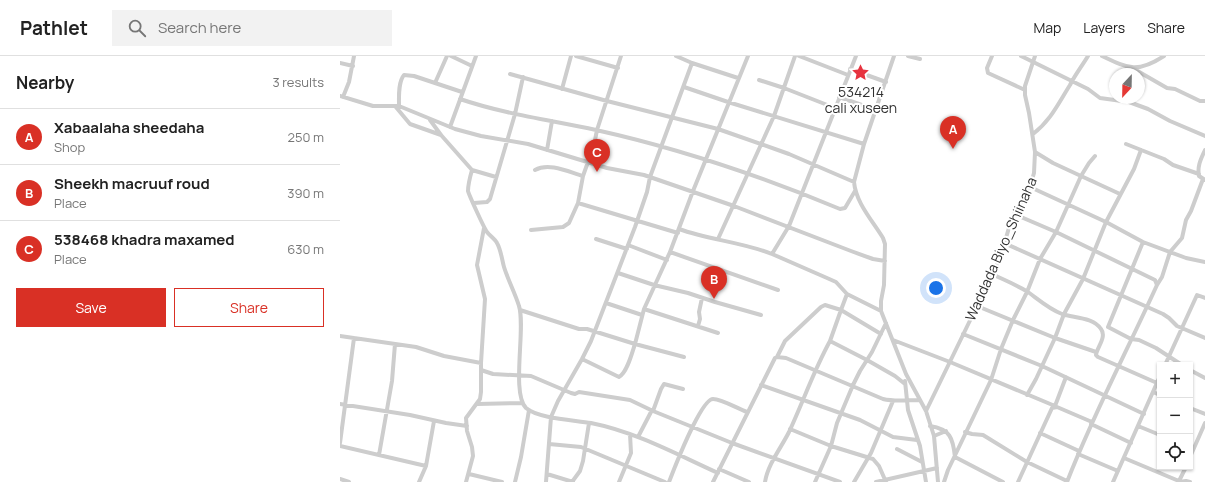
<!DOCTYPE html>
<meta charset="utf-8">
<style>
body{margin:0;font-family:Manrope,sans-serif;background:#f2f2f2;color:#222}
.controls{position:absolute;right:12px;bottom:12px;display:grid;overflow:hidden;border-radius:0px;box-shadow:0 1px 3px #0004}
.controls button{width:36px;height:36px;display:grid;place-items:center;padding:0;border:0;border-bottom:1px solid #e0e0e0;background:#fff;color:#222;font:20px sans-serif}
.compass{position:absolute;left:769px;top:12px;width:36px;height:36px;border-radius:50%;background:#fff;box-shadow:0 1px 3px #0004;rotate:202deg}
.you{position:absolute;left:596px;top:232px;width:14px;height:14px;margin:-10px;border:3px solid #fff;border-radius:50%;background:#1a73e8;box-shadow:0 0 0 6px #1a73e833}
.badge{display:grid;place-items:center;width:26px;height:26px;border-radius:50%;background:#d93025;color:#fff;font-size:13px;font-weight:700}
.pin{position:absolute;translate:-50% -33px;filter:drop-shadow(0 1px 2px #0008)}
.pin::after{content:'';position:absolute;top:21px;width:14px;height:12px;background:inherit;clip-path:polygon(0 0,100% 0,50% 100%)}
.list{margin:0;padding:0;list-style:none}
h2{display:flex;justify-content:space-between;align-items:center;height:52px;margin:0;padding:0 16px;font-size:17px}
h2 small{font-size:13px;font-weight:400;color:#767676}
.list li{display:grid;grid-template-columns:26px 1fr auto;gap:12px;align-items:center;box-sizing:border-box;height:56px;padding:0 16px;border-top:1px solid #e0e0e0}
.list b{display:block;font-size:15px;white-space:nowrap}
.list p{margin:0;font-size:13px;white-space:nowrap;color:#767676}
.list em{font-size:13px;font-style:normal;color:#767676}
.actions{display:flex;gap:8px;padding:12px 16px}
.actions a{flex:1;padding:9px 0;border:1px solid #d93025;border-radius:0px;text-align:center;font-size:14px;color:#d93025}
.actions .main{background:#d93025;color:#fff}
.icon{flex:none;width:22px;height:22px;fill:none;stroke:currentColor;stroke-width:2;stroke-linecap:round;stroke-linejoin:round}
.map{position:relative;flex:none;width:865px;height:426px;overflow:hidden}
header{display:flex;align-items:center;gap:24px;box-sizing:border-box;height:56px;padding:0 20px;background:#fff;border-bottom:1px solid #e0e0e0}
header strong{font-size:19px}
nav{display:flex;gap:22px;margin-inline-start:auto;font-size:14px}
.search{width:280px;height:36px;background:#f2f2f2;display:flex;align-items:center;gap:10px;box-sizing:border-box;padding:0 14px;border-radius:0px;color:#767676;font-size:15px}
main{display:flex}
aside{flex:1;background:#fff}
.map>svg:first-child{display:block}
</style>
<header>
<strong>Pathlet</strong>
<div class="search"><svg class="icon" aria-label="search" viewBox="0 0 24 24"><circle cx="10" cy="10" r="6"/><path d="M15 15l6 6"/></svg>Search here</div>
<nav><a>Map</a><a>Layers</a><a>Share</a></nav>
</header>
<main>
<aside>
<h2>Nearby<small>3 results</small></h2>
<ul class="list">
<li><span class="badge">A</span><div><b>Xabaalaha sheedaha</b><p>Shop</p></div><em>250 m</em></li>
<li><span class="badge">B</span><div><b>Sheekh macruuf roud</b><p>Place</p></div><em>390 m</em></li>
<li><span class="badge">C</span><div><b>538468 khadra maxamed</b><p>Place</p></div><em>630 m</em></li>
</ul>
<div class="actions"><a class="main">Save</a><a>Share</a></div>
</aside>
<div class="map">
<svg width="865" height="426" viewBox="0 0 865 426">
<rect width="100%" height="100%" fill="#fff"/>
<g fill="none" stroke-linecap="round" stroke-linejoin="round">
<!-- street -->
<path stroke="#cdcdcd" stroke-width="4" d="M111,0L132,10
M236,0L278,12
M459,0L508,19
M554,0L524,88L514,126C516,147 532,164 543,182L545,188L544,229L541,245V255L566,318L586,355L594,380L598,426
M568,0L580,3
M652,0L647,12L648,17L685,34
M681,0L748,33L760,42L789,46L808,53L830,65L865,80
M762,0C789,13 798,17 824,0
M0,7L13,10
M352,7L398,22
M510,13L546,26
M794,13L827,32L835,33L860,45H865
M170,18L267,45L378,73L449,98L514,126
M419,24L444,32L495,52
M95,27L107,0
M344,31L388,46L524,88
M222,33L231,0
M0,40L33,50H59L115,73L141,80L188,88L267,112L304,119L394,150L511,195L533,203L545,205
M3,41L9,26L14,0
M499,41L536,54
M120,43C164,58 210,64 256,74C337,92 423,121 500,153L505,152L515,135
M55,50L70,68L101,79
M59,50C59,41 58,26 64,19L74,20L122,36
M90,64L101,79L132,114C130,121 128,128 128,135C129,139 144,172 147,176C150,180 155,183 157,187C161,194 162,204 164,211C168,224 175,237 179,250C186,271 171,337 186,352C199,363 235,364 251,367C296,376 336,398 378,417
M110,71L136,0
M693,78C711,64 718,48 730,29C735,19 742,10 748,0
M786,88L824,103L833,109L859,118
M207,94L212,65
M755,100L749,107L741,120L780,138
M132,114L156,121
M195,114C209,106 229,116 243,120
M865,124L859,120C857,110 861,103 865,94
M690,131L766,166L803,186L846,202L865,206
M134,147L147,146L150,143L175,58L183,21
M238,147L338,177
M674,158L716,176L815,224L817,229C787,295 753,359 727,426
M339,173C369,184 402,186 432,198L449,170L516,0
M191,174L223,171L229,167L238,147L243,120L254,89L257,74L281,0
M256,183L287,193
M378,183L434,60L455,0
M803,186L768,271L791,283L799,284L816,292L842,309
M664,187L823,258L829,262L837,270L865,282
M288,189L327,204
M330,196L438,234
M432,198L487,222L496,226L507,238L501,254L485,249L481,251L445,285L437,301
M278,217L314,229L348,237L375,246L421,259
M652,218C664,224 677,229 688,236C699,244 709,253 722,258C734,262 753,261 761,273C767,281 757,291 756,299L758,301L817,327
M817,229L822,221L830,196L842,182L846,164L851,155L863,123
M507,238L541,255
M266,247L302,259
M637,250L715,282L756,296
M304,253L378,277
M180,254L239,273H247L295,288L304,253L330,196L353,135L408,0
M358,270L360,263L359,256L362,242
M623,278L702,310L804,358
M0,280L76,291L104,300L141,307
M553,284L610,306L715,350L726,321
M490,285L501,254L541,278
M242,303L279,321C287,317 292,297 295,288L344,301
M825,309L857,239L865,242
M141,314L153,318L191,320L231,337L235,338L239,336L290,344L313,355L392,387L500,426
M850,314L865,322
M565,325L568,354L580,390L586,426
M421,329L520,364L553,381L577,384
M813,336L820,339
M687,339L696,323L715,282L724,258L743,223L766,166L794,113L801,94
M0,348L70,359L106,367L127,370
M137,348L183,347
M850,352L865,358
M313,355L321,333L324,328L343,333
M586,355L655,213L660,202L671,165L690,131L694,117L695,96L689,57L685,39V30L695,0
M751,368L791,387
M590,370C610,373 613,382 615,401L663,426
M798,370L820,379
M450,373L491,390L533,403L539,410L546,426
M625,376L632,378L643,379L687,406L727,425
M700,377L739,395
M594,380L606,375
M298,381L312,354
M0,387L14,282
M209,388L241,391L325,426
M0,390L86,410
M557,393L582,406
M738,398L778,415
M39,399L52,325L55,288
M850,401L865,367
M784,402L839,425L846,411
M379,413L409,426
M129,418L162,426
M207,418L233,426
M0,423L9,426
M79,426L86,410L94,365
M126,426L133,400L132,391L127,375L126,362L140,343L141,336V307L145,243L137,209L144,172
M175,426L181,401L189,354
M206,426L211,361L218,345L242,303L251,285L295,171L307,136L310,121L352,7L336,0
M232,426L240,415L243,405L249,367
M279,426L291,397L290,378
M329,426C334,413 361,343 373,343C382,343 398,353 407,356
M373,426L435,302L437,301L446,302L543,343C555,346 567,344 580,344
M425,426C428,408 441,392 449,376C463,346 474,314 490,285L527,304L555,320L565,328
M475,426L491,390L497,367L513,329L520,315L532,296L546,267
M514,426L531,397L553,345
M536,426L597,412
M604,426L608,414L651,324L661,293L673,264L687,236L700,203L716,176L741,120L713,107L695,96
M678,426L712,352L717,351L752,366
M773,426L820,320
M839,426L846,425L850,426"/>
</g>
<!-- icons -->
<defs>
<symbol id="sight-bare" viewBox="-9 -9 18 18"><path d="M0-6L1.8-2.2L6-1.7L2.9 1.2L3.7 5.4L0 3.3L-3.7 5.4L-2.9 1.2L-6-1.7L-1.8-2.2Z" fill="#e7333f" stroke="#fff" stroke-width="2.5" paint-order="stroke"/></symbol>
</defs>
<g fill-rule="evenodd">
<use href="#sight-bare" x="508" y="4" width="25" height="25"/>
</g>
<g text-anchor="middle" stroke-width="4" stroke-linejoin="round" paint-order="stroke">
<!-- poi labels -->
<g font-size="14" fill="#303030" stroke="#fff">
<text x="521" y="41">534214<tspan x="521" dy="16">cali xuseen</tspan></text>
</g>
<!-- street labels -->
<g font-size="14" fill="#303030" stroke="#fff">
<text transform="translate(661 193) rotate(-66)" y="5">Waddada Biyo_Shiinaha</text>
</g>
</g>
</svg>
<div class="controls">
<button>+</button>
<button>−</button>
<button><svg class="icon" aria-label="locate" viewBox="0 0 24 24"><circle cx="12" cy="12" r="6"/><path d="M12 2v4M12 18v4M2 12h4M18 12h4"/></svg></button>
</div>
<svg class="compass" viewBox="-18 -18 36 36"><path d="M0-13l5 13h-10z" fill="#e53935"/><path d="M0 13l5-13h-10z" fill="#767676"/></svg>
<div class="you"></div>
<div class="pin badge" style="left:613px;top:93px">A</div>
<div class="pin badge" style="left:374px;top:243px">B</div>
<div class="pin badge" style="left:257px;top:116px">C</div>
</div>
</main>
